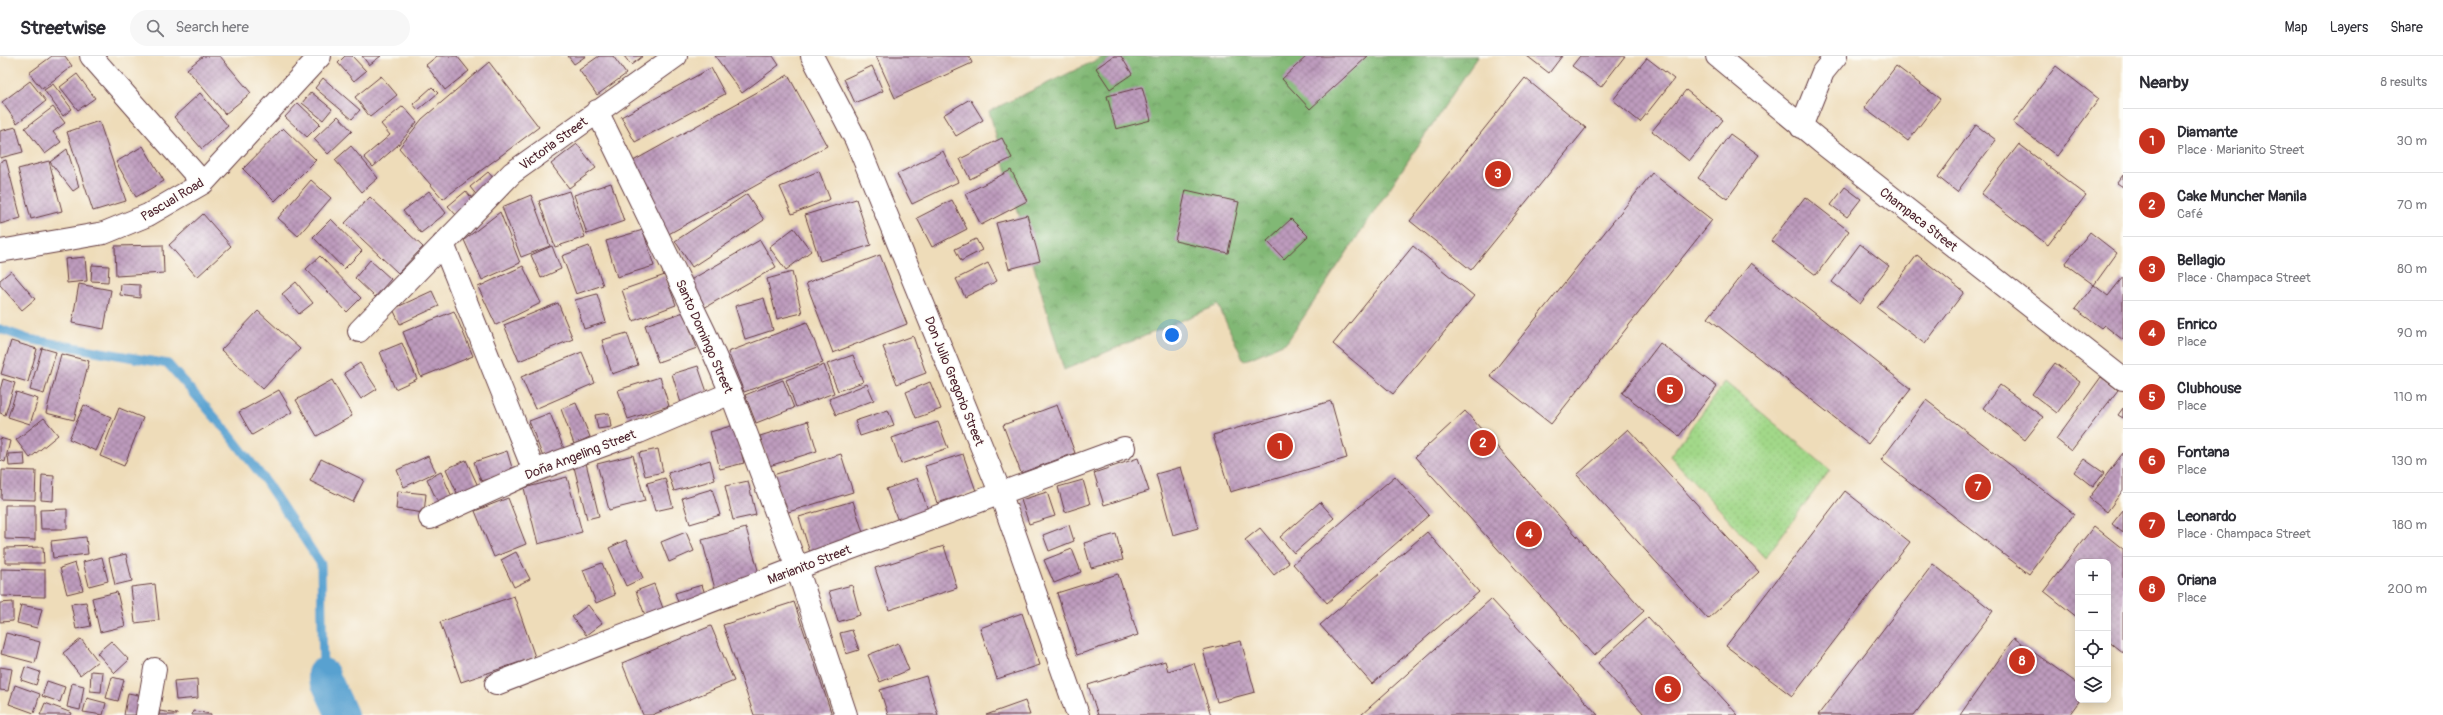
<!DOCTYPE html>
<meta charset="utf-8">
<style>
body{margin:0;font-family:Pangolin,sans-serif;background:#f7f7f7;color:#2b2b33}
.controls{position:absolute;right:12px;bottom:12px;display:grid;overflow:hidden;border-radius:8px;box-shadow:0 2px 10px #0003}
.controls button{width:36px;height:36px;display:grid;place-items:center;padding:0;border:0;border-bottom:1px solid #e1e1e2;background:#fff;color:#2b2b33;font:20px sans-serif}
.you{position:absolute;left:1172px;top:279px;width:14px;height:14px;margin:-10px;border:3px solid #fff;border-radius:50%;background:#1a73e8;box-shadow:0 0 0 6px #1a73e833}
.badge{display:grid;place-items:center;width:26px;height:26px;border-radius:50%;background:#c8321e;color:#fff;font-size:13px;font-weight:700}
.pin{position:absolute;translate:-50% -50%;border:2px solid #fff;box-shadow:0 1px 4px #0006}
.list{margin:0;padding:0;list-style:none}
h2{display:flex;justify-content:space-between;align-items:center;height:52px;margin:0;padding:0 16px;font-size:17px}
h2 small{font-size:13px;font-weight:400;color:#7c7c81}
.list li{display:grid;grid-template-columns:26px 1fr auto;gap:12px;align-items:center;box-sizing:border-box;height:64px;padding:0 16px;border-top:1px solid #e1e1e2}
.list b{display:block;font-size:15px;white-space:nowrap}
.list p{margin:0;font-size:13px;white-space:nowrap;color:#7c7c81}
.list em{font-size:13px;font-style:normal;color:#7c7c81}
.icon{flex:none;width:22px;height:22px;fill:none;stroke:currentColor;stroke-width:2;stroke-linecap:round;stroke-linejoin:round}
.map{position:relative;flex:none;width:2123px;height:659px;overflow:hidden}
header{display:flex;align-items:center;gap:24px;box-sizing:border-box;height:56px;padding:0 20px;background:#fff;border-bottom:1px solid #e1e1e2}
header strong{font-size:19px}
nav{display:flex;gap:22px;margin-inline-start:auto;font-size:14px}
.search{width:280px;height:36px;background:#f7f7f7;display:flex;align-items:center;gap:10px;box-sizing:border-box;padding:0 14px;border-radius:22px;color:#7c7c81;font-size:15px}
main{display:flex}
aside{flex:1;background:#fff}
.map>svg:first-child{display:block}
</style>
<header>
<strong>Streetwise</strong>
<div class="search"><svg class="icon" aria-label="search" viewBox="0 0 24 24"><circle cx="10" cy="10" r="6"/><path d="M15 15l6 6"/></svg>Search here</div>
<nav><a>Map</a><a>Layers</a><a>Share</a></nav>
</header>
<main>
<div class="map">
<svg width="2123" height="659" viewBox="0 0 2123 659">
<defs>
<pattern id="forest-crowns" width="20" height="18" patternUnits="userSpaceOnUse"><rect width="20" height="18" fill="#81b875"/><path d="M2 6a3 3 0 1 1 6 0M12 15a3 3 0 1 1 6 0" fill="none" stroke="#6c9560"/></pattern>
<pattern id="park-dots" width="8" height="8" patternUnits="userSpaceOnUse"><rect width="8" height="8" fill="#a2d889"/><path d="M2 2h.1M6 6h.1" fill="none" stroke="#8db976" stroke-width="1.8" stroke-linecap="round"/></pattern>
<pattern id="building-cross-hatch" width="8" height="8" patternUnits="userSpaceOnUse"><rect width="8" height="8" fill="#bd9bbd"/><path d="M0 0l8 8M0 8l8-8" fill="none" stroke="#9c7e9a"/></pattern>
</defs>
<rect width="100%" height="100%" fill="#fdfcf7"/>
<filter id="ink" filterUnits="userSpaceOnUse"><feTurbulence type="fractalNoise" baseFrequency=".025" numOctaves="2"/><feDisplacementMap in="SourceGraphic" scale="8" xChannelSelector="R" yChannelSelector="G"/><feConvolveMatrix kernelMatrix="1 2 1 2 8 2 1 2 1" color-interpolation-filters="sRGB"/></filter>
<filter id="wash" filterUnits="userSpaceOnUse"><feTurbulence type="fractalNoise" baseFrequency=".012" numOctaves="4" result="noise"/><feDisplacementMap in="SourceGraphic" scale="16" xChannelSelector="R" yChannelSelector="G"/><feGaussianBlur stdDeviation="0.9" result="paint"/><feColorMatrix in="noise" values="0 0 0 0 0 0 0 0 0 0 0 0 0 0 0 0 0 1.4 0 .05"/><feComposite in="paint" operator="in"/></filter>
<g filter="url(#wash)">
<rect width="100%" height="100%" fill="#eedcb9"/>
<!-- forest -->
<path fill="url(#forest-crowns)" stroke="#666c50" d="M1105,0H1478L1287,286L1244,305L1218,249L1064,314L989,55Z"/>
<!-- park -->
<path fill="url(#park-dots)" stroke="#767c5a" d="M1725,326L1830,414L1765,502L1670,400Z"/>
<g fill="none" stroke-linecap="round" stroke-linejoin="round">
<!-- stream -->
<path stroke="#59a1d0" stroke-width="9" d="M0,273L28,283L168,308L226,374L264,423L321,508L323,618"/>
<!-- canal -->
<path stroke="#59a1d0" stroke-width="32" d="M323,618L342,659"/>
</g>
<g id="blocks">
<!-- building -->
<path fill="url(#building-cross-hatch)" d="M52,0H65L72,10L42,33L29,17Z
M203,0H220L251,37L225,58L187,13Z
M345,0H352L366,15L354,25L338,7Z
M362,0H381L369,9Z
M437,0H457L469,15L445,34L426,9Z
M568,0H586L574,8Z
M599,0H613L626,18L597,39L579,14Z
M624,0H643L631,9Z
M715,0H773L779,9L742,37Z
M876,0H969L972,7L895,42Z
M1114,0H1121L1132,18L1110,33L1096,12Z
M1307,0H1368L1310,53L1282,23Z
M1527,0H1562L1549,17Z
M1580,0H1625L1601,31L1572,10Z
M1647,2L1674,23L1640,66L1613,44Z
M489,6L539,71L443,143L399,92L422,63Z
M872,10L883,35L855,47L844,23Z
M1896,10L1940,43L1908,85L1864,52Z
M2056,10L2099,43L2057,100L2013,67Z
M711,12L725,38L635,86L621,61Z
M77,18L95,42L78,54L60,31Z
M788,19L827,90L665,180L626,109Z
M381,20L397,39L370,61L355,41Z
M323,22L360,54L352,63L315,32Z
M1525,22L1586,72L1471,214L1410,165Z
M30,25L46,45L17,67L2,46Z
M53,28L72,53L63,60L44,34Z
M432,31L438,37L418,54L413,48Z
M1142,31L1151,64L1116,73L1107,40Z
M1686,34L1723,64L1689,105L1652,75Z
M311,36L332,53L323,64L302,47Z
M200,37L228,70L202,93L174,61Z
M970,43L983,64L956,80L943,59Z
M298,47L320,68L307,81L285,61Z
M403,50L417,66L398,89L373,111L364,101L390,79L381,68Z
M53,51L65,67L53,76L61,86L45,98L25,72Z
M338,60L352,75L328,98L314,83Z
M99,65L126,145L93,155L67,76Z
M1976,69L1996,84L1957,136L1938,121Z
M16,71L23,96L0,102V75Z
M283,72L316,104L275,145L243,113Z
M1730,78L1759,99L1727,143L1698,122Z
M1002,82L1012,102L970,123L960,103Z
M577,88L596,112L569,132L551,108Z
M2019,88L2086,139L2048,189L1981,138Z
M143,90L164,125L136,141L116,106Z
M351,90L378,122L362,136L335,104Z
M67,93L79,131L73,135L50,106Z
M943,95L958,126L912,148L897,118Z
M6,104L21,162L0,168V106Z
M49,105L62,155L31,163L18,113Z
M1011,114L1027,145L981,169L965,138Z
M819,115L830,143L792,158L780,131Z
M488,116L496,125L478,141L470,131Z
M1652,117L1712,164L1551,368L1490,320Z
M2123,119V131L2117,127Z
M311,124L331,142L298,180L278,162Z
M611,127L624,165L587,178L574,139Z
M1845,131L1861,143L1847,161L1831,149Z
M1186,134L1239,146L1228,197L1175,185Z
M429,135L446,157L421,177L403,155Z
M466,135L474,145L457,160L448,150Z
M569,135L585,181L555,191L539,145Z
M747,138L764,164L692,211L675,185Z
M531,139L550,190L521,201L502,151Z
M370,141L423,191L398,217L345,167Z
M1805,141L1849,175L1816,219L1771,185Z
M856,143L871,189L820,205L805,159Z
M952,144L967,173L932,191L917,162Z
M500,156L520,207L482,224L464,184Z
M203,158L231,190L197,221L169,189Z
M1027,159L1040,205L1009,213L996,167Z
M331,163L362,195L344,213L313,181Z
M1291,163L1308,180L1284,203L1267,185Z
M794,172L811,195L786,214L769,191Z
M643,174L654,210L617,221L606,185Z
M2090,176L2117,197L2094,229L2065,208Z
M976,183L982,194L961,205L955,193Z
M760,184L776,211L702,253L687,226Z
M1860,188L1889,210L1860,248L1832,226Z
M163,189L164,217L116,220L115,190Z
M552,190L561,213L541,222L531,199Z
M589,190L603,229L576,238L562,200Z
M1413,190L1474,240L1393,338L1333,288Z
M880,199L907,268L833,297L806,227Z
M1917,199L1964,236L1925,288L1877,252Z
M320,200L361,242L347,256L306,213Z
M85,201L87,225L67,227L65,203Z
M370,204L391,223L375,241L355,222Z
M988,207L997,225L965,241L956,223Z
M1751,207L1911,333L1868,388L1708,262Z
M92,209L109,210L108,226L91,225Z
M523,210L541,247L496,269L478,231Z
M11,215L35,243L22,254L0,229V224Z
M792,216L802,257L777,263L767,223Z
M665,219L676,249L633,265L622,234Z
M2123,221V284L2104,269L2101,272L2075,253L2094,229L2108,240Z
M296,226L313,247L299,258L282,238Z
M79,228L111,234L104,273L72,267Z
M121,228L140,229V242L120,239Z
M432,235L439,250L400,268L393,253Z
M597,238L606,266L584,273L575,244Z
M764,242L773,274L745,283L735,250Z
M558,247L573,283L519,305L504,269Z
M258,255L300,293L263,333L221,294Z
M454,255L473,300L421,321L403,276Z
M684,256L697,292L658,306L645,269Z
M807,266L823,307L744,336L728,296Z
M627,277L638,309L612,318L602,284Z
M913,280L926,317L897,328L883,291Z
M11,285L37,293L28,326L1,318Z
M402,287L417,323L395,333L380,296Z
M1660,287L1717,331L1679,380L1622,337Z
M42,292L56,296L44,338L30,334Z
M582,296L595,327L535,353L521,321Z
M61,298L89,305L74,364L46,357Z
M853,299L863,326L838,335L827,308Z
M360,307L377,333L361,343L344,317Z
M2055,307L2080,326L2057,357L2032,338Z
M824,309L834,337L796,351L786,324Z
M698,310L708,339L681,347L672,318Z
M660,321L669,350L628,363L618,334Z
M2101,321L2118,334L2071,395L2056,383Z
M3,323L15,327L5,359L0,357V334Z
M332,324L352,360L317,380L296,344Z
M783,324L794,352L756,367L745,339Z
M930,326L941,353L916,362L906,336Z
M867,328L874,344L836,359L829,343Z
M2000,329L2043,361L2025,384L1983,352Z
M279,334L292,356L252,379L239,356Z
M16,336L38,343L30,368L8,361Z
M1926,344L2074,458L2029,518L1881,404Z
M1331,345L1347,402L1230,436L1213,379Z
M576,347L590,381L574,388L561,353Z
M84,349L111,361L96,395L69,383Z
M1057,349L1075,397L1021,417L1003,369Z
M119,352L143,362L124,410L100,400Z
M2123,352V362L2118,359Z
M888,354L894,369L860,380L855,365Z
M1465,355L1644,555L1594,600L1415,401Z
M550,357L564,393L543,401L529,365Z
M609,357L611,371L598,373L595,359Z
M44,362L58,379L30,402L16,384Z
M808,365L817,395L769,410L760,380Z
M938,366L948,392L901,408L892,382Z
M734,369L744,407L720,413L710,376Z
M1628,373L1759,516L1708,563L1577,419Z
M0,382L10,385L5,406L0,404Z
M658,393L663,416L645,420L639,397Z
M507,395L513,415L481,425L474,406Z
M24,397L25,409L9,410L8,398Z
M2123,397V434L2107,456L2089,442Z
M841,398L853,436L785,457L773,419Z
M963,398L976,435L937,447L925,410Z
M633,399L645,445L609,454L597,408Z
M428,400L436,416L404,431L397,414Z
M1138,402L1149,435L1104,449L1094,417Z
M321,403L364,424L353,446L310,425Z
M2084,403L2104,417L2093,431L2074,416Z
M466,404L478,430L458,439L446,413Z
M710,404L715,424L674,435L668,417Z
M586,407L599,460L587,463L574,411Z
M1181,411L1198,472L1173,479L1156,418Z
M2,414L36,415L35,444L1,443Z
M441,416L453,443L439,449L427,423Z
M42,419L54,420L53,445L41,444Z
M1395,420L1429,459L1327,547L1293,508Z
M567,421L582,476L538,488L524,432Z
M665,422L673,451L655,455L647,427Z
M917,422L928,454L898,465L886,433Z
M1083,424L1090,448L1065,456L1058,431Z
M748,425L756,459L733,464L725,430Z
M712,433L720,459L690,468L682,442Z
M398,435L426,438L424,457L396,453Z
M1845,435L1910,486L1792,640L1726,590Z
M1047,436L1055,460L1029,468L1021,444Z
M508,442L526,488L494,501L475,455Z
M853,445L865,483L811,500L799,461Z
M1320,446L1334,462L1294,497L1280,481Z
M5,449H35V484L5,483Z
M67,453V473H41L40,454Z
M2123,454V477L2112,468Z
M1069,469L1074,485L1049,495L1043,479Z
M2094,470L2123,493V597L2108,585V506H2078V562L2044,535Z
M746,472L760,521L715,533L702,484Z
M1260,472L1289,507L1274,519L1245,484Z
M686,476L694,495L669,506L661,486Z
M1427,476L1479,536L1372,628L1320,569Z
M1116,478L1123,504L1091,512L1084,487Z
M86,481L88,498L53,502L51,485Z
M626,484L643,522L626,530L609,492Z
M944,490L957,532L889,554L875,512Z
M43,491L44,507H5V492Z
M1072,493L1081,516L1054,527L1044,504Z
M516,496L530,523L514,531L501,504Z
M126,498L132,525L115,529L109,502Z
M102,501L108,525L89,530L83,506Z
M75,507L83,534L67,538L60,512Z
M602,507L615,539L596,547L583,514Z
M1933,508L1993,555L1914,659H1818Z
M1,513L45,514V541L1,540Z
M1118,518L1138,579L1077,599L1057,537Z
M155,528L159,564L135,567L131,531Z
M654,528L664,555L646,562L636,535Z
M702,529L707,544L680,553L675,537Z
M852,529L860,559L838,566L829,535Z
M117,536L125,570L100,576L92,542Z
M514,540L535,601L461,626L440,566Z
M1491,543L1598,659H1361Z
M13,546V565L0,566V547Z
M86,546L91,570L76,573L71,548Z
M794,546L832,659H754L723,569Z
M21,549L42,553L37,572L17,567Z
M588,549L602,567L586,579L572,561Z
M1022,557L1040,609L997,623L980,572Z
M1648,561L1738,659H1645L1598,607Z
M711,570L734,625L652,659H643L622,607Z
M852,574L859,594L846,598L840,577Z
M6,577L40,586L35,607L1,598Z
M2014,582L2078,628V644H2080L2069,659H1960Z
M81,583L98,605L80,619L63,597Z
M111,585L129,604L115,617L97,597Z
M1241,585L1255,636L1217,646L1203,594Z
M898,587L909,614L880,626L868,599Z
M1165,605L1168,615L1194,607L1211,659H1098L1088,629Z
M0,611L12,613L8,635L0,634Z
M25,611L40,616L36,629L21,624Z
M91,615L103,616L101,636L90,635Z
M926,620L938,659H888L880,634Z
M112,621L124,624L118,645L106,642Z
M197,623L198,642L176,644L174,625Z
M47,625L65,631L60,646L42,640Z
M72,627L84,630L80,654L67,651Z
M15,629L40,638L34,657L9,648Z
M128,637L149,641L145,659H124Z
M87,642L106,647L103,659L83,656Z
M1025,645L1030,659H986Z
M45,647L72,657L71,659H40Z
M160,655L177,658V659H159Z
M193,655L211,658V659H192Z"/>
</g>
</g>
<g filter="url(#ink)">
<use href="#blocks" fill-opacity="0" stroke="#633b40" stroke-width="1"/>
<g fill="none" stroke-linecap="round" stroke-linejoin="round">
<defs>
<path id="pedestrian" d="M147,659L155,613"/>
<path id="minor" d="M91,0L203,127
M1717,0L1821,86L2123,323
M597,55L705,277L731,337L797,512L846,659
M1801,71L1823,16L1836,0
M443,188L534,415
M0,195L104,177L148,159L203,127L320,0
M359,275L512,117L676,0
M430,462L534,415L639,376L731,337
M496,628L797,512L1124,392"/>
<path id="tertiary" d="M812,0L856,84L1000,436L1078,659"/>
</defs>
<!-- pedestrian casing -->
<use href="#pedestrian" stroke="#633b40" stroke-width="24"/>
<!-- minor casing -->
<use href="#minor" stroke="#633b40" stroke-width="24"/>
<!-- tertiary casing -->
<use href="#tertiary" stroke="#633b40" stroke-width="24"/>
<!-- pedestrian -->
<use href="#pedestrian" stroke="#fff" stroke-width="22"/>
<!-- minor -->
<use href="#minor" stroke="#fff" stroke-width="22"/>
<!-- tertiary -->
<use href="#tertiary" stroke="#fff" stroke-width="22"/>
</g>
</g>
<g text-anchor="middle" stroke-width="3" stroke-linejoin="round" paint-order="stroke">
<!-- street labels -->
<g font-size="13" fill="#4a1f2b" stroke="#fdfcf7">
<text transform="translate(553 87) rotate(-36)" y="5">Victoria Street</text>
<text transform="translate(172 143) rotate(-31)" y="5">Pascual Road</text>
<text transform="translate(1919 163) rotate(38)" y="5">Champaca Street</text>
<text transform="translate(705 280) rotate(66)" y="5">Santo Domingo Street</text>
<text transform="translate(955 325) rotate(68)" y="5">Don Julio Gregorio Street</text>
<text transform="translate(580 398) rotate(-21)" y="5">Doña Angeling Street</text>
<text transform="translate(809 508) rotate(-21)" y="5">Marianito Street</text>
</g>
</g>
</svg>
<div class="controls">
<button>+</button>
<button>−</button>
<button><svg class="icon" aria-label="locate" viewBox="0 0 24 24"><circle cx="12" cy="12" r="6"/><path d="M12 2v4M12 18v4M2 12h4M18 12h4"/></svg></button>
<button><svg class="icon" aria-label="layers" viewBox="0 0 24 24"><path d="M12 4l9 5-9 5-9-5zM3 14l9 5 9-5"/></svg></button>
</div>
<div class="you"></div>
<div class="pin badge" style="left:1280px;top:390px">1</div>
<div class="pin badge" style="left:1483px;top:387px">2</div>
<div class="pin badge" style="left:1498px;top:118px">3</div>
<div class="pin badge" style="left:1529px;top:478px">4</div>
<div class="pin badge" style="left:1670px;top:334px">5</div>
<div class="pin badge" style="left:1668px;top:633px">6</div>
<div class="pin badge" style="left:1978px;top:431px">7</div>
<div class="pin badge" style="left:2022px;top:605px">8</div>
</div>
<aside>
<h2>Nearby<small>8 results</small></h2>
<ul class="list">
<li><span class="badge">1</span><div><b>Diamante</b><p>Place · Marianito Street</p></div><em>30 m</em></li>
<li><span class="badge">2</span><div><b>Cake Muncher Manila</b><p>Café</p></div><em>70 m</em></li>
<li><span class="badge">3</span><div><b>Bellagio</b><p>Place · Champaca Street</p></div><em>80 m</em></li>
<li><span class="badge">4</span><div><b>Enrico</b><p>Place</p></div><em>90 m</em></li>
<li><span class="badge">5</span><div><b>Clubhouse</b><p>Place</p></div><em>110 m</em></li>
<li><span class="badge">6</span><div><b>Fontana</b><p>Place</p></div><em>130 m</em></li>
<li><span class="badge">7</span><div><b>Leonardo</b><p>Place · Champaca Street</p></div><em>180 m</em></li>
<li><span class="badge">8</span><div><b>Oriana</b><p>Place</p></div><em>200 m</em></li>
</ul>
</aside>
</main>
